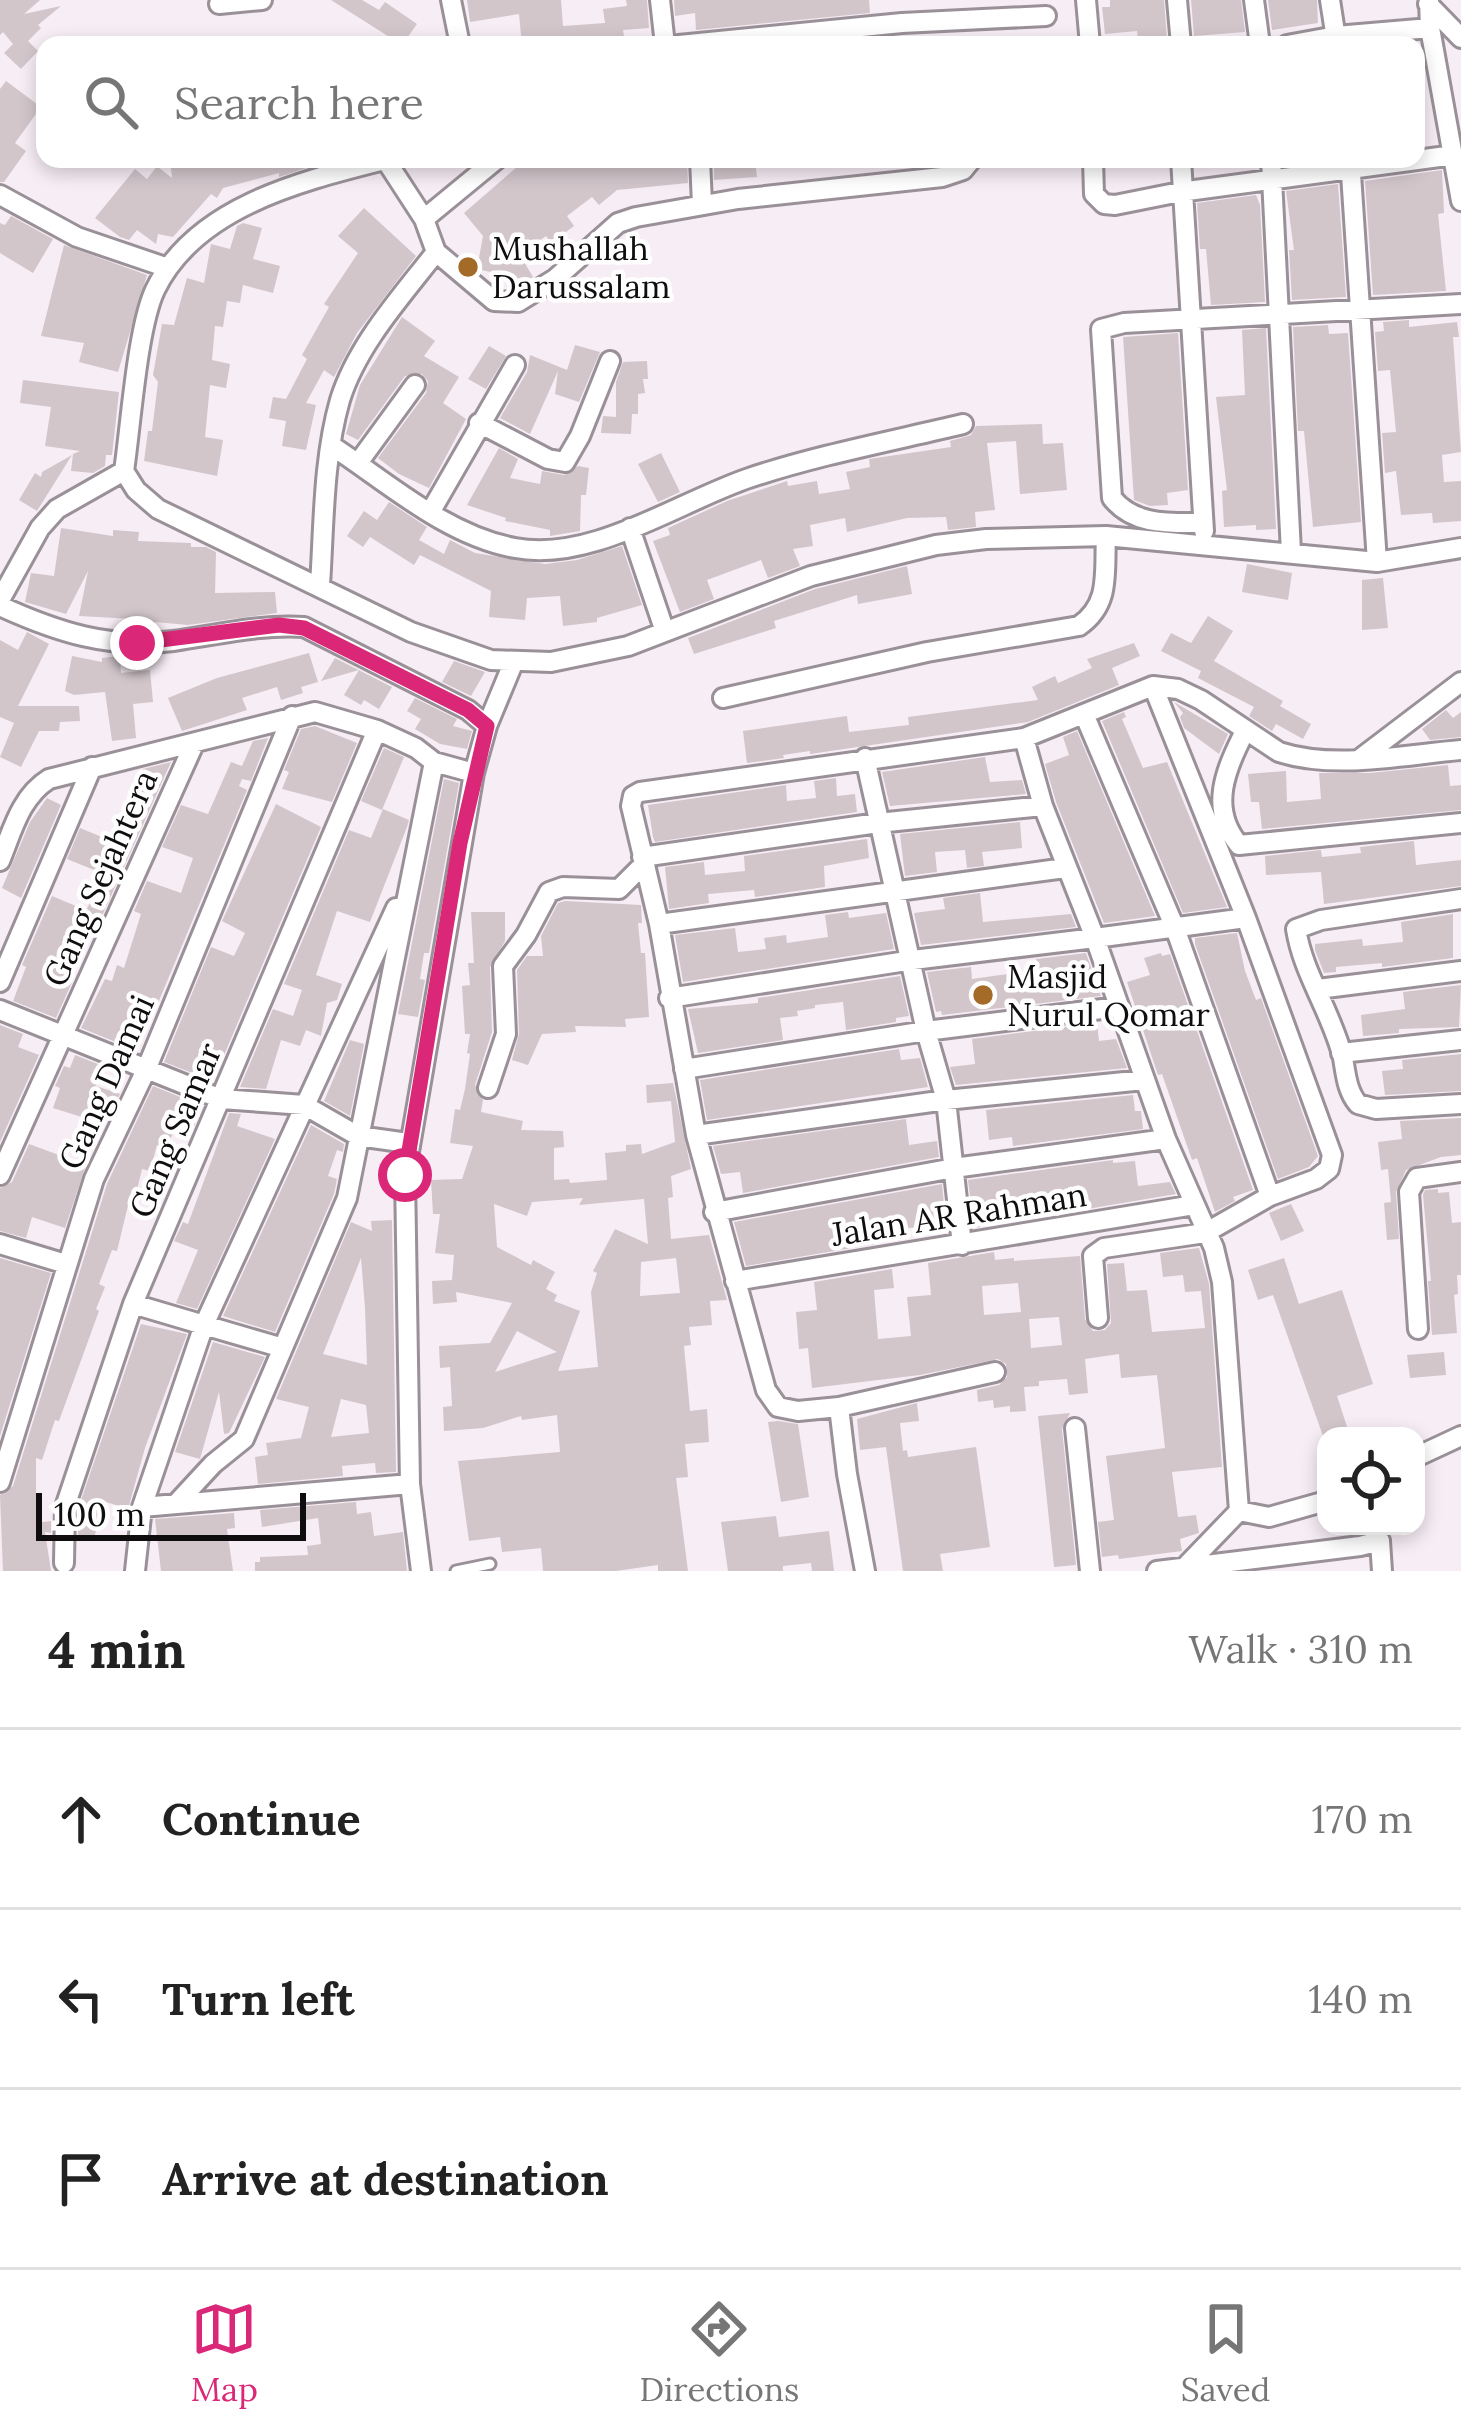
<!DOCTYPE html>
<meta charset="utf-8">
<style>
body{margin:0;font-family:Lora,serif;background:#f6f6f6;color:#222}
.controls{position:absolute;right:36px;bottom:36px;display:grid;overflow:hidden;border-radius:24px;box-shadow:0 6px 18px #0003}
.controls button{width:108px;height:108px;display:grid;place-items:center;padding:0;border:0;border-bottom:3px solid #e0e0e0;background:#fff;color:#222;font:60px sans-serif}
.scale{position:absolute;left:36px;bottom:30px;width:270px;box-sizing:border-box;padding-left:12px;border:6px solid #100d0f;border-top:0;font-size:33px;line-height:42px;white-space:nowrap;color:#100d0f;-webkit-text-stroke:9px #fefefe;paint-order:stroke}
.stop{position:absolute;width:36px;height:36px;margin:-27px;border:9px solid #db2777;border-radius:50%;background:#fff}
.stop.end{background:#db2777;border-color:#fff;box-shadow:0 3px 12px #0008}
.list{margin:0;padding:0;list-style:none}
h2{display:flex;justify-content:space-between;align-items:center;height:156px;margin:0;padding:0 48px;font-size:51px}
h2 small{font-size:39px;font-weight:400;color:#767676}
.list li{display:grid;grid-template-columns:78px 1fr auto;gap:36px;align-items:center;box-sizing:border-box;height:180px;padding:0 48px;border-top:3px solid #e0e0e0}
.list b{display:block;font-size:45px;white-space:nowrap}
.list em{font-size:39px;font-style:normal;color:#767676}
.icon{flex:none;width:66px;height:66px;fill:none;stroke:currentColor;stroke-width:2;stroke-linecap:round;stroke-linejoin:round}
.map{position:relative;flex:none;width:1461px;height:1571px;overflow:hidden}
.search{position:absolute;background:#fff;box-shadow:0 6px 18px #0003;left:36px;right:36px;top:36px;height:132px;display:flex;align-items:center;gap:30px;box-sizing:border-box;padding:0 42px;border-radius:24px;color:#767676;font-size:45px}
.sheet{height:696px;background:#fff}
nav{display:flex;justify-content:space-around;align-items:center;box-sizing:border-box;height:168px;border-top:3px solid #e0e0e0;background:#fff;font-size:33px;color:#767676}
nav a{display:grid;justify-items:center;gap:6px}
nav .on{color:#db2777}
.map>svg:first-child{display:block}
</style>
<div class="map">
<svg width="1461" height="1571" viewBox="0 0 1461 1571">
<rect width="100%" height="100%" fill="#f7edf5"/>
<!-- building -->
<path fill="#d2c6cb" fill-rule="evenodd" d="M0,0H40L24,14L61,6L38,25L41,28L28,41L38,51L21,69L4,53L13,44L3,32L0,35Z
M331,0H362L379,10L385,2L417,24L402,45Z
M467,0H561L563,26L605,23L603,9L627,6L626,0H647L649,28L623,30L625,42L608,44L607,41L522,45L519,14L470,22Z
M674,0H869L870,13L696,30L695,13L675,16Z
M1110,0H1164L1167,39L1138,42L1137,31L1105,34L1102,7H1110Z
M1191,0H1241L1245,32L1194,36Z
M1268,0H1317L1318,23L1272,30Z
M6,81L41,107L15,143L26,151L4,182H0V89Z
M170,159H334L279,177V173L223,188L217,198L211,194L173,237L158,234L156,244L137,230L129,240L120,237L95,218L135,169L147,179L157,166L172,178Z
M526,159H687L688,183L617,190L599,205L592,197L567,216L574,226L551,243L546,236L520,255L533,277L515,288L508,276L477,269L483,236L464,213Z
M714,159H755L757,177L714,180Z
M1442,170L1444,213L1438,214L1446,291L1373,295L1365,181Z
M1338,184L1346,297L1292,300L1289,250H1294L1286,191Z
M1256,195L1260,205L1265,302L1211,305L1206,249H1200L1197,203Z
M364,208L416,256L357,333L334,377L324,370L306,403L316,405L306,450L282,446L286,421L269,418L273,397L286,399L307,359L302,355L329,307L324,304L358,253L338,236Z
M11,216L53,239L33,273L0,253V223L5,225Z
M243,223L262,228L253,259L280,266L273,293L243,285L240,303L227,301L223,327L215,326L212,360L230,364L226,388L210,385L205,437L223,440L217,476L144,461L148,431H152L158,382L153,375L162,324L174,325L187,278L204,283L211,244L230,249L237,226Z
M64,245L147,275L118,372L79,362L84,343L41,336Z
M402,317L435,341L424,356L459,377L443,403L466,419L429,488L399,474L378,458L426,393L428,381L422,374L405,376L358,440L346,434L360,385Z
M1409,320V327L1457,322L1459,337H1453L1461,452L1442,455L1444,482L1461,481V521L1433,523L1432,513L1401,515L1396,471L1385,473L1382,433L1396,432L1390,370L1378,371L1375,332L1384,331L1383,322Z
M1328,325L1329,334L1348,333L1361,522L1313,527L1304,431H1298L1293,327Z
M1266,328L1276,529L1256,530V525L1224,527L1222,491L1227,490L1216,397L1245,395L1242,330Z
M1178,333L1188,490L1167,493L1168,505L1150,506L1134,500L1123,337Z
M575,345L600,352L579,402L555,394L558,371L530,434L500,418L527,372L530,355L567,370Z
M489,346L506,356L486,389L468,379Z
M647,361L648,379H643L645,393L638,394V414H632L631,434L601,433L603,416L616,417V382L623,362Z
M23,380L119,392L112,455H106L105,466L93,473L71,471L73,454L80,451L45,446L51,407L20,403Z
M1042,424L1043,444L1063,443L1067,490L1020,494L1016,441L987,443L995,510L975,512L976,527L948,530L946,517L907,518L847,532L845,518L810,525L813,546L793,549L800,566L768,578L761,560L707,580L714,599L680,612L653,541L670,535L668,528L727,501L787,481L788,486L817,481L819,494L850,489L846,472L870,467L869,459L951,447L950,441L971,435L976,426Z
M499,448L518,459L510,478L540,484L542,471L564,475L578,466L589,468L586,495H581L580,531L550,536V530L505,521L506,518L467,505Z
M661,453L680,492L658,502L638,464Z
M72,455L37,511L19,500L35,473L41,477L42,472Z
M389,502L427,527L419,540L444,554L450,540L475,553L545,564L577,560L622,546L642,605L597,618V622L563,626L560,596L527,598L525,620L489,617L491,591L420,555L414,565L370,537L363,547L347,536L364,511L377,520Z
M61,528L113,536V530L139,532L138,541L191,543V547H206L216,552L215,593L275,592L277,613L188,625L155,622V628L133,626V619L79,616L88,571L66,614L25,602L31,573L54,576Z
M1247,564L1292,573L1288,600L1242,592Z
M907,566L912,594L858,604L857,595L774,621L776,628L694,654L688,638L815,589Z
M1383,578L1388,628L1362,630V580Z
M1208,616L1233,631L1214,661L1283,701L1280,706L1311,724L1303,739L1276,724L1272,731L1249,716L1254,707L1198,678L1201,671L1161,651L1171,633L1191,643Z
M27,632L49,644L18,706H79L80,721L60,722L59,731H39L21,767L0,757L14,723L0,717V640L18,650Z
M1134,643L1140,656L1112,668L1119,685L1028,722L810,754V751L783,755L784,758L747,763L743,731L847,716L849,732L909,725L908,717L1038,700L1032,687L1055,676L1058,683L1092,668L1087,659Z
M309,653L318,682L301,687L303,693L281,700L277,687L242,698L247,710L182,731L168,698L217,678Z
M72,656L102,662V658L120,656L121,673L150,670L153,702L133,704L136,738L112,741L105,692L74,695L65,691Z
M335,658L392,687L379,709L364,700L361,705L344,695L359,670L321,681Z
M454,661L485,672L471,696L442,682Z
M415,698L457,719L453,726L472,731L467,749L440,744L415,729L421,719L407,711Z
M1174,702L1228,734L1219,754L1184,728L1180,717L1183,713Z
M1446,710L1453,718L1461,712V737L1430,740L1422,729Z
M1124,712L1126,717L1122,719L1143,768L1167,762L1227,907L1183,913L1102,721Z
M315,726L357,743L332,802L282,789L289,772L284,770L301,729Z
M1077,731L1155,916L1104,923L1056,802L1045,764L1069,755L1063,737Z
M268,738L251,781L242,779L239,786L247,790L138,1051L81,1028L105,979L112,981L117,965L124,968L141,914L134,911L147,881L181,893L193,858L162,847L181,805L208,814L231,762L242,766L253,741Z
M384,748L404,757L382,810L361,801Z
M985,757L990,782L1022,780L1026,794L890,806L882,772Z
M171,762L98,925L82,919L104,874L67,859L80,828L114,842L137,775L143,769Z
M1448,765L1450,786L1461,785V810L1262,829L1259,802H1251L1248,774L1286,771L1287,802L1321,799L1319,773H1370Z
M836,778L837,796L855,794L857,812L655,842L653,837L648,805L786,785L787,801L816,798L814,781Z
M444,779L459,783L429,953H424L420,979L425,980L418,1017L398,1014Z
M47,798L61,805L21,898L2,888L30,822Z
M276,804L321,827L213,1081L164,1062L211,947L234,956L245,933L222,921Z
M383,809L409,820L407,827L370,922L337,911L316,975L342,984L337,1000L327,1003L321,1036L306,1030L300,1046L281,1040L266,1089L240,1087L273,1009L293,1016L302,990L284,984L349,830L371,838Z
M1020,822L1022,848L982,852L984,866L967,868L965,850L935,852L937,872L905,876L900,834Z
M867,839L869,858L824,866L825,887L755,897L754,890L708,894L709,903L669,909L665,867L704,862L705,875L745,871L744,856Z
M1414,841L1416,865L1461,860V886L1324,904L1321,872L1266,875L1265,856L1321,850L1322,857L1361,853L1360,847Z
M980,893L983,922L1071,914L1076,927L921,945L914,913L945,909L943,898Z
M52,896L83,909L57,971L74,978L56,1018L13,1001L26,967L22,965Z
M565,901L641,905L642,923H638L641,953H645L649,1017L625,1019L626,1027L575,1026L576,1032L542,1034L528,1065L512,1060L519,1034L517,970L527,956H543L541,936L558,903Z
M471,912H505V941L490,967L492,1032L475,1085L483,1100L481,1112L523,1121L521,1130L563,1131L564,1147L554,1148V1180L569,1179L570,1183L607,1180L605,1153L626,1151V1145L641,1144L642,1154L675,1142L671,1101L647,1103L646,1085L673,1083L691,1169L671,1176L673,1197L668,1198L671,1239L709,1235L727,1300L710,1301L712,1325L689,1327L691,1345L684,1346L690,1411L707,1409L709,1442L685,1444L688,1477L676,1478L688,1571H658V1565L616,1571H543L541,1548L502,1552L500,1537L469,1541L458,1461L560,1452L557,1415L522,1420L521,1416L483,1428L444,1431L443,1407L452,1406L450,1367L440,1368L439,1346L490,1343L512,1303L456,1292L457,1302L433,1304L432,1281L452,1280L454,1255L435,1253L440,1214H433L431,1180L462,1179L473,1146L450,1143L455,1109L460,1110L465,1089L470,1054L467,1053L470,1034H465L462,986L470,985L468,963H474ZM583,1198L579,1205L644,1199L648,1244L615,1229L593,1271L597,1273L591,1292L598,1367L558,1371L580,1311L554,1301L557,1295L546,1289L555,1272L533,1260L531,1265L497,1247L494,1204L527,1216L532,1202ZM676,1258L680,1293L640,1296L641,1262ZM517,1331L557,1352L495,1372Z
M848,912L849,918L886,913L894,949L683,982L675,935L735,928L738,952L766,949L764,938L786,935L787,943L828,937L825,915Z
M1453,914V958L1382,967V963L1336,967V972L1324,973L1315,950V944L1334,942L1362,939L1363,946L1403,942L1401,922Z
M1237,933L1245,971L1256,1000L1261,998L1318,1156L1309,1167L1278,1179L1195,944V938Z
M1086,953L1101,996L942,1015L941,1011L936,1012L927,972L971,967L972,979L1000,975L1038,971L1036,959Z
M1161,953L1162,956L1170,954L1253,1190L1233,1197L1235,1201L1215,1212L1197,1158L1192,1160L1162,1074L1158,1075L1127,982L1150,975L1144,958Z
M900,976L909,1016L896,1018V1022L846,1030L843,1002L815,1005V1008L797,1011L798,1016L780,1018L783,1040L698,1053L688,1009L758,1003V998Z
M1461,985L1459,1027L1399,1029V1033L1363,1036L1361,1015L1405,1009L1403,992Z
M1097,1023L1099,1041L1116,1039L1127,1068L956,1085L950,1067L975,1064L972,1039Z
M0,1025L23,1034L18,1047L39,1055L0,1142Z
M350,1040L364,1044L350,1116L324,1101Z
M899,1049L901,1060L920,1058L928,1087L707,1120L700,1080Z
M1461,1054V1091L1385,1095L1382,1071L1403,1069L1402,1060Z
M75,1055L103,1066L96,1086L120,1094L110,1114L88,1107L85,1118L53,1108L60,1088L55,1086L64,1066L70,1068Z
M153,1086L190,1101L183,1119L195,1124L189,1138L174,1131L166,1149L157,1145L150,1171L142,1169L137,1190L132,1189L117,1251L112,1250L99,1284L105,1287L96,1309L99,1311L59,1421L55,1420L42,1460L36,1458V1523L51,1521V1533L45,1532L51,1571H3L0,1495L13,1486L107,1184Z
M1133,1095L1135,1111H1141L1143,1129L1013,1146L1012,1137L989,1140L986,1110Z
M229,1113L241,1114L237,1126L275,1139L197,1309L176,1303L198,1250L174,1241L183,1222L188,1224Z
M1461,1118V1155L1441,1157L1406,1170L1396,1192L1399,1239L1387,1240L1384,1203L1391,1202L1388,1169L1381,1170L1378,1142L1402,1139L1400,1121Z
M906,1119L909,1145L937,1141L939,1157L743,1193L740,1172L721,1174L713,1146Z
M311,1125L344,1144L343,1152L337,1150L328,1176L337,1179L334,1194L275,1332L223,1316Z
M29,1144L86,1165L65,1228L32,1217L26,1238L0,1231V1188L12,1182Z
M1113,1160V1163L1135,1161L1138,1186L1170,1182L1176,1194L974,1228L968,1180Z
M942,1184L946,1226L885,1229L887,1242L746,1266L734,1222Z
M1438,1189V1193L1449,1192L1452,1223L1461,1222V1275H1457L1458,1294L1454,1295L1457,1333L1432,1335L1428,1281H1431L1423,1195L1425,1190Z
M1291,1204L1304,1231L1281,1241L1269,1213Z
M392,1220L396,1472L376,1473L375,1463L342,1466L343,1476L258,1484L255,1457L268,1455L266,1443L301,1438L309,1407L276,1399L351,1222L372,1231L371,1221ZM361,1258L365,1308L367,1365L323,1354ZM341,1399L366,1405L369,1433L331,1437Z
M1199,1248L1209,1284L1222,1467L1172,1472L1178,1517L1196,1515L1199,1533L1180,1539L1182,1551L1119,1559L1118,1555L1102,1557L1098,1522L1114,1520L1106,1456L1165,1448L1157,1375L1121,1378L1119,1354L1085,1359L1088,1393L1069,1395L1067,1379L1039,1381V1386L1024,1387L1026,1411L1010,1412V1406L994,1408L993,1400L978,1402L977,1390L999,1385L1007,1377L1006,1364L998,1359L920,1375L812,1388L808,1348L799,1349L796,1312L817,1310L814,1282L892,1269L894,1288L874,1290L878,1339L911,1336L907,1297L931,1295L928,1263L994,1252L995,1260L1014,1258V1261L1080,1256L1085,1319L1093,1331L1105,1330L1111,1323L1107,1264L1124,1263L1127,1291L1147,1290L1152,1332L1205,1328L1201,1291L1185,1292L1183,1275L1163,1277L1160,1253ZM1018,1283L1021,1312L984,1315L982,1286ZM1059,1317L1062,1345L1031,1348L1029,1319Z
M0,1258L51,1273L0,1436Z
M1284,1258L1299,1304L1342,1290L1373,1384L1337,1396L1350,1436H1323L1273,1295L1258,1300L1248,1270Z
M141,1324L187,1334L145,1448L128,1509L103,1501L94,1539L78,1537V1509Z
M213,1342L265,1357L229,1433L224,1434L219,1392L200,1459L175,1452Z
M1444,1352L1446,1375L1410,1378L1407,1355Z
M917,1403L919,1421L900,1423L903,1451L907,1450L908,1457L976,1447L990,1547L940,1554L943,1571H903L886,1447L860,1450L857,1419Z
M1070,1413L1062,1429L1076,1565L1054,1567L1038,1416Z
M778,1421L798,1424L809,1497L781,1502L768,1422Z
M356,1502L357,1514L371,1512L374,1536L403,1532L407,1571H255V1562H260V1557L308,1555L307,1546L321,1544L318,1518L262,1527L260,1510Z
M234,1513L235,1528L227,1529L233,1571H161L155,1519Z
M776,1516L779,1537L829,1531L834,1571H812L811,1563L783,1566V1571H728L721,1522Z"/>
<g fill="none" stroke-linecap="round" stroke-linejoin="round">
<defs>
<path id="lane" d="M456,1571L490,1564"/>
<path id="street" d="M451,0L460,45
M660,0L665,45
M1086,0L1090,45
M1177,0L1181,45
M1254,0L1260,45
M1330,0L1337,45
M1429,0L1430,28L1461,201
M219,4L262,0
M1428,4L1461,38
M679,45L902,23L1046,16
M1287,45L1336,36L1430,28
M700,159L702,204
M1093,159L1094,194L1104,204L1115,205L1180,192L1454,155
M1181,159L1204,531
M1271,159L1291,552
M1350,159L1377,562
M0,195L77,237L168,268
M424,219L497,159
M436,252L494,301L518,302L555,279L618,223L636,217L738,199L942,177L963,170L972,159
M479,423L548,459L565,462L580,436L610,361
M332,446C387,482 447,536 515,548C591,563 678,502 749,478C818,455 892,441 963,424
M358,463L415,385
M124,471L136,490L158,509L411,632L491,660L551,662L628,646L811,576L936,545L986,539L1106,536L1377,562L1461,548
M431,511L515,365
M1203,523C1171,523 1134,526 1112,498L1101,329L1124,323L1461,304
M630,528L665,632
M320,585C324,525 323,459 340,400C357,345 401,297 436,252L424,219L385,159
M0,600L40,528L57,509L124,471C131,424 137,329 155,290C196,205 306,180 388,159
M0,606C57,632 109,649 173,641C217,635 260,624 304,627L468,710L487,726
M723,698L927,652L1079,626C1111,604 1104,573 1106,536
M1084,714L1175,928L1270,1196
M1245,731C1226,769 1208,808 1239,845L1461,823
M865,758L926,1031L946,1100L962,1245
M1361,758L1461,682
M642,857L878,823L1043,806
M0,861C12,832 20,797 49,779L315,712L377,730L416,748L434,762L474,773
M1461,899L1321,920L1296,929C1303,974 1332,1013 1343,1058C1346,1075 1347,1091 1358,1104L1376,1109L1461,1104
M659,924L1065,868
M0,982L92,767
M1318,989L1461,971
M669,998L913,960L1095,938L1043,806L1024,738
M0,1010L221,1099L304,1105L358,1136L408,1143
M1341,1053L1461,1040
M684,1069L926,1031L1118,1007
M488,1088L506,1034L503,966L526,935L549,892L563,887L619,889L643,865
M696,1135L946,1100L1144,1080
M0,1175L194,744
M714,1212L954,1168L1166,1139
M0,1244L66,1264
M735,1281L1194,1205
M133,1304L204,1325L142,1507L135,1571
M1098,1318L1093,1256L1104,1248L1205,1233L1270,1196L1316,1179L1329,1169L1332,1155L1246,918L1153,686
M1418,1329L1409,1192L1417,1178L1461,1172
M283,1348L204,1325L396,908
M839,1407L995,1372
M1075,1428L1090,1571
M1416,1457L1461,1436
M0,1482L94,1179L146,1070L292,716
M176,1504L213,1464L244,1439L347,1198L434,762
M142,1507L410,1484
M1239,1511L1222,1282L1214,1248L1166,1139L1095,938L1246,918
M64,1563L65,1507L133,1304L377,730
M1186,1566L1239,1511L1269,1517L1326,1501
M421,1571L410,1484L405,1175L474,773L487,726L514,661
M865,1571L847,1474L839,1407L798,1411L778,1407L766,1390L696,1135L659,924L631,806L633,796L640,792L1024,738L1153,686L1178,689L1201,700L1279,752C1335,770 1403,755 1461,750
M1157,1571L1360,1546L1380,1541L1382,1571"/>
</defs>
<!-- lane casing -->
<use href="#lane" stroke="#9a9198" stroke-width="15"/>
<!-- street casing -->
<use href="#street" stroke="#9a9198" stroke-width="24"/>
<!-- lane -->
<use href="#lane" stroke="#fff" stroke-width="9"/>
<!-- street -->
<use href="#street" stroke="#fff" stroke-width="18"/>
</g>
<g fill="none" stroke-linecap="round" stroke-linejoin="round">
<!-- route -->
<path stroke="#db2777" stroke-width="15" d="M137,643L279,625L304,628L468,710L487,726L460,843L405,1175"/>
</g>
<!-- markers -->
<g fill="#a36b27" stroke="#fefefe" stroke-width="4.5">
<circle cx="468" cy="267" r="12"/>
<circle cx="983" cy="995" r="12"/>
</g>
<g text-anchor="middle" stroke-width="9" stroke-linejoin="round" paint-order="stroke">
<!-- poi labels -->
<g font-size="33" fill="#100d0f" stroke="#fefefe" text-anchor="start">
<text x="492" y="260">Mushallah<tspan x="492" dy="38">Darussalam</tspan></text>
<text x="1007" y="988">Masjid<tspan x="1007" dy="38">Nurul Qomar</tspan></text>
</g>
<!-- street labels -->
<g font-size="33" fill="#100d0f" stroke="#fefefe">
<text transform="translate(100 878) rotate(-66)" y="12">Gang Sejahtera</text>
<text transform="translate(106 1082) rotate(-66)" y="12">Gang Damai</text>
<text transform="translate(175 1130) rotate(-67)" y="12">Gang Samar</text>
<text transform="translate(959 1214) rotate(-9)" y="12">Jalan AR Rahman</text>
</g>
</g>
</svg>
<div class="controls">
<button><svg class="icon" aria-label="locate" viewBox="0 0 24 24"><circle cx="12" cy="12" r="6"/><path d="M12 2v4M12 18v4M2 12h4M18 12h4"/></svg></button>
</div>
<div class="scale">100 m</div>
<div class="stop" style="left:405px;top:1175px"></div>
<div class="stop end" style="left:137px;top:643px"></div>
<div class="search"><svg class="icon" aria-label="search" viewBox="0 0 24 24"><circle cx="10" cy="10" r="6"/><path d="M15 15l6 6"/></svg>Search here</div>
</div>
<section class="sheet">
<h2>4 min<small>Walk · 310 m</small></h2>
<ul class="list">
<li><svg class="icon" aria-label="ahead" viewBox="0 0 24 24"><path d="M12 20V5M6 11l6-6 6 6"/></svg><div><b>Continue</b></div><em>170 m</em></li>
<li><svg class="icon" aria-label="left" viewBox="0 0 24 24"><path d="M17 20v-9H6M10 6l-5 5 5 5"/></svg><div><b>Turn left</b></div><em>140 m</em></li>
<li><svg class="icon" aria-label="arrive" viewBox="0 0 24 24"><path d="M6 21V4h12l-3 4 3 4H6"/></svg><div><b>Arrive at destination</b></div></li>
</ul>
</section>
<nav>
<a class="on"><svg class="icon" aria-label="map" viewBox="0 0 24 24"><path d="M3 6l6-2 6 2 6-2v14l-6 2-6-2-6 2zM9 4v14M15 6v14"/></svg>Map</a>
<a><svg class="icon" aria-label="directions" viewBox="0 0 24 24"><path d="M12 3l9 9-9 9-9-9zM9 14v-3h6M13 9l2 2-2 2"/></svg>Directions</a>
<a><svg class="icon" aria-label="saved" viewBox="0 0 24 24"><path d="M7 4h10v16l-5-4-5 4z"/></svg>Saved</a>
</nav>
